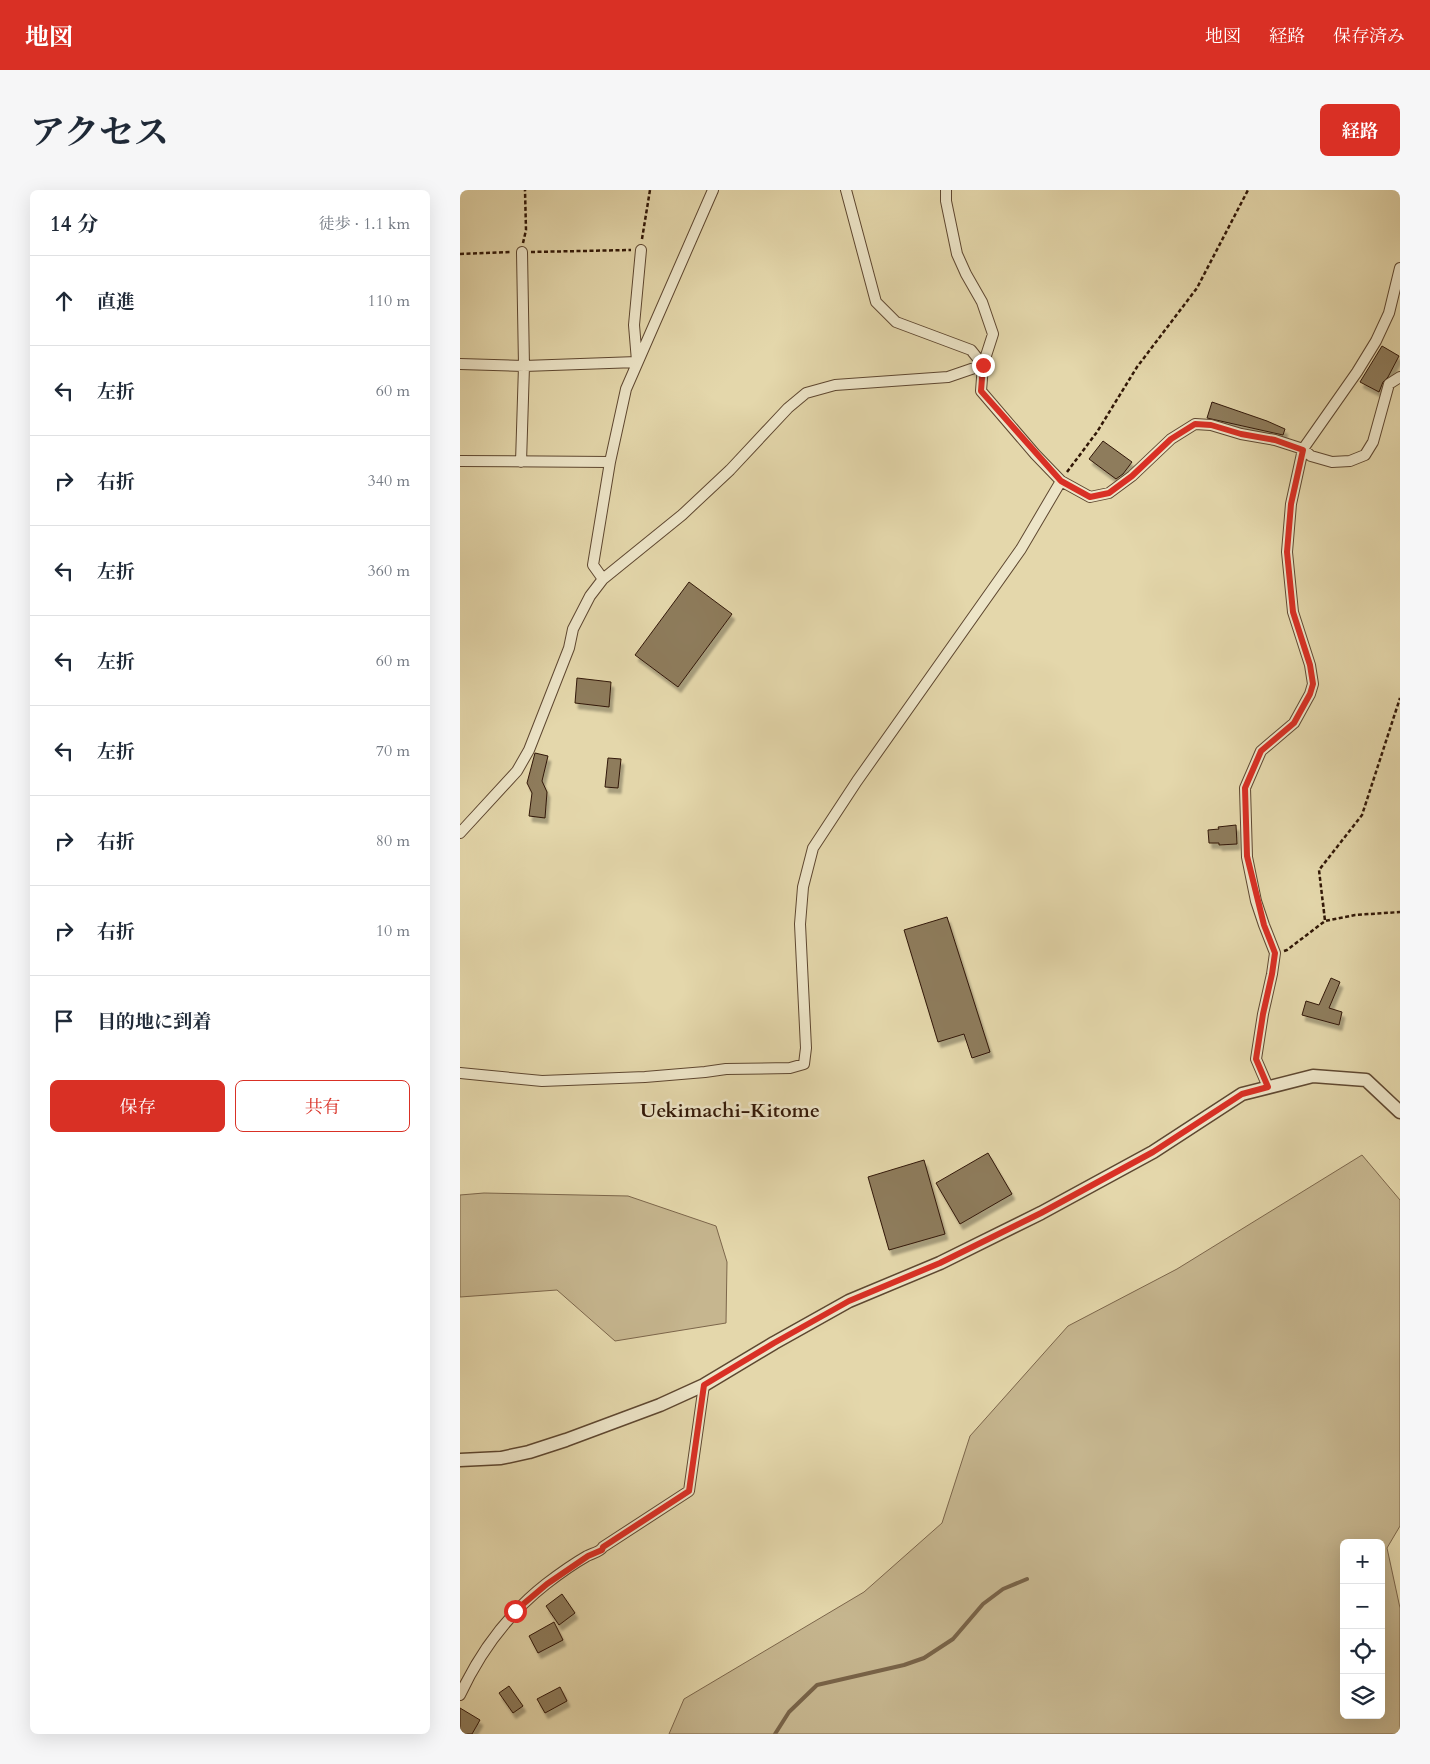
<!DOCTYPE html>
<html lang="ja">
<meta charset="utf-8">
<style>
body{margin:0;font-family:Cardo,"Noto Serif JP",serif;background:#f6f6f7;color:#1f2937}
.controls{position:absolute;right:15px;bottom:15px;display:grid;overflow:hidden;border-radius:8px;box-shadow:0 5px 20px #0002}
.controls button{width:45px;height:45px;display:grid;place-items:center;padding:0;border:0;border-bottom:1px solid #e0e1e3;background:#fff;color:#1f2937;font:25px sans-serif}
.stop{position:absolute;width:15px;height:15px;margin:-11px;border:4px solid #d93025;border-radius:50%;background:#fff}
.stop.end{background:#d93025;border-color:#fff;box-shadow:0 1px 5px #0008}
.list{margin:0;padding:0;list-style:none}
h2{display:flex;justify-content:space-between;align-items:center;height:65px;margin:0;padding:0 20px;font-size:21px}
h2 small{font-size:16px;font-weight:400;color:#747a83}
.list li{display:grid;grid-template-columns:32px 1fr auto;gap:15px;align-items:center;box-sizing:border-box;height:90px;padding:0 20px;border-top:1px solid #e0e1e3}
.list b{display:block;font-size:19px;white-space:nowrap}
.list em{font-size:16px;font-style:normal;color:#747a83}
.actions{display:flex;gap:10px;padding:15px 20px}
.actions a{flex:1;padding:11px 0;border:1px solid #d93025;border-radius:8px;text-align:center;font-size:18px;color:#d93025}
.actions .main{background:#d93025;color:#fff}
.icon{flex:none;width:28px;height:28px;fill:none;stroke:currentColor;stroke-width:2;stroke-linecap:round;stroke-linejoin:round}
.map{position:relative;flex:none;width:940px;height:1544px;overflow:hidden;border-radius:8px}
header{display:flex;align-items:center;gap:30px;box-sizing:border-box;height:70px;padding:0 25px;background:#d93025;color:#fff}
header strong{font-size:24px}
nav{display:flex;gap:28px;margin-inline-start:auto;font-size:18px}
.intro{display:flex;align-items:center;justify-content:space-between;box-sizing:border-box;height:120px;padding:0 30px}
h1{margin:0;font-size:35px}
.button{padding:12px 22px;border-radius:8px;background:#d93025;color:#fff;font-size:18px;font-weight:700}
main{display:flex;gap:30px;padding:0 30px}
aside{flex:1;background:#fff;border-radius:8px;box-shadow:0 5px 20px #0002}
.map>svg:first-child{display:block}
</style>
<header>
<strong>地図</strong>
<nav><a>地図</a><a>経路</a><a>保存済み</a></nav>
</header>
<div class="intro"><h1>アクセス</h1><a class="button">経路</a></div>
<main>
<aside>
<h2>14 分<small>徒歩 · 1.1 km</small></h2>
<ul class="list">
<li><svg class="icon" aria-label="ahead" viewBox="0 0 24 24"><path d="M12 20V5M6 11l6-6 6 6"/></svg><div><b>直進</b></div><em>110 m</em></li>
<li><svg class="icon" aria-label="left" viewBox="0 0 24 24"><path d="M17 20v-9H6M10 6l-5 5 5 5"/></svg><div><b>左折</b></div><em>60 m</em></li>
<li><svg class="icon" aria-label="right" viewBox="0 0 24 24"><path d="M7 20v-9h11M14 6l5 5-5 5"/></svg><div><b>右折</b></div><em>340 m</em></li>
<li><svg class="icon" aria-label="left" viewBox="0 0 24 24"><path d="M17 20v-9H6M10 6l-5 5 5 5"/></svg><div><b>左折</b></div><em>360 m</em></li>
<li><svg class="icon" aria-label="left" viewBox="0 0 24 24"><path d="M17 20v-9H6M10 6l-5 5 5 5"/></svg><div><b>左折</b></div><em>60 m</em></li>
<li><svg class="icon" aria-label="left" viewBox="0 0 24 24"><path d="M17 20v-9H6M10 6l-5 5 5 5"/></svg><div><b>左折</b></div><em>70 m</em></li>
<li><svg class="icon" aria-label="right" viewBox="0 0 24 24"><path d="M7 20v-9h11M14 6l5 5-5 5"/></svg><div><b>右折</b></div><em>80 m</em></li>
<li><svg class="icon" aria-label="right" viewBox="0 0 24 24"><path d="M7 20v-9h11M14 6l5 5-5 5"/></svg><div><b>右折</b></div><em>10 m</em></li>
<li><svg class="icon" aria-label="arrive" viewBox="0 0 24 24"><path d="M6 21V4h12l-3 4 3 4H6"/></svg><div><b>目的地に到着</b></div></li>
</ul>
<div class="actions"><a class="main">保存</a><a>共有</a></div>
</aside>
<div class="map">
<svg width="940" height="1544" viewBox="0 0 940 1544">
<defs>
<filter id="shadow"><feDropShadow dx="3" dy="5.5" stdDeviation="1" flood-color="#0004"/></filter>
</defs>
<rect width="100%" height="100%" fill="#e4d7ab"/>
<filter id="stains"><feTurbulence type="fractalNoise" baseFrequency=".004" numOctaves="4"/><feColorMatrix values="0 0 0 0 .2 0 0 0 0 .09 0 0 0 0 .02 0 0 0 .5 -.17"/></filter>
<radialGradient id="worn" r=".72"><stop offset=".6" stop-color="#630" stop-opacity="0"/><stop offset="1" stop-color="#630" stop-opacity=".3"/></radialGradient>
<!-- green -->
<path fill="#c6b68f" stroke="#7c664b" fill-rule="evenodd" d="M902,965L940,1010V1336L927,1358L940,1418V1544H209L224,1509L404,1402L482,1333L510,1246L608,1136L717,1079ZM884,1353H921V1525H884Z
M24,1003L168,1006L256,1036L267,1072L266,1133L155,1151L97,1100L0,1107V1005Z"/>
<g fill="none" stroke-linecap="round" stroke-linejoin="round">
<!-- stream -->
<path stroke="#786348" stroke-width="4" d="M315,1544L329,1522L357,1495L444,1475L464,1468L493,1449L523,1414L543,1399L567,1389"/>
</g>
<!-- building -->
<path fill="#8e7b5c" stroke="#311707" filter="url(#shadow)" d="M922,156L939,166L928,187L923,192L919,202L900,192Z
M752,212L807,231L825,239L823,245L747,228Z
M643,251L672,272L663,284L656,289L629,269Z
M229,392L272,424L218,497L175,465Z
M117,488L151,492L149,517L115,513Z
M75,563L88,566L82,591L87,602L85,628L69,626L72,603L67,593Z
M148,568L161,569L158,598L145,597Z
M776,635L777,654L759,655V653H749L748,640L759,639L758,637Z
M487,727L530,862L512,868L504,844L478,852L444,740Z
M871,788L880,792L869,818L882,822L879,835L842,825L846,811L859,815Z
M528,963L552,1004L500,1034L476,993Z
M464,970L485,1044L429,1060L408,987Z
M102,1404L115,1423L99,1435L86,1416Z
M94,1432L103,1450L78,1463L69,1446Z
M49,1496L63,1516L53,1523L39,1503Z
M100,1497L107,1511L85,1523L77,1509Z
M0,1518L20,1530L12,1544H0Z"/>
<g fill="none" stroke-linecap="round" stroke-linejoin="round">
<defs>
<path id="minor" d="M386,0L416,112L436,132L511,160L523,175
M486,0V11L497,64L506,84L522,112L533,144L523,175L521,201L575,264L601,291L630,307L649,303L672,286L711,249L735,234L751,235L781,244L815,250L843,259L851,266L872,272L890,271L905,265L913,252L929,194L940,187
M177,171L174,135L181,60
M0,174L64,176L177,172
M0,271L150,272
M61,272L64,176L62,62
M143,389L133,375L150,272L166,199L253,0
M0,643L57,581L69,560L109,458L113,439L130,406L143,389L222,325L270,280L328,218L346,203L375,195L488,187L523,175
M0,883L82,891L185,887L245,882L266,879L330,878L344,874L346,858L340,734L343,697L353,658L397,591L561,359L601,291
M808,897L796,869L803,824L812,784L815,763L804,735L796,711L787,667L785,598L801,561L834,533L850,504L853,494L850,475L833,422L827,362L831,314L843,259L897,182L916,151L929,123L940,78
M0,1505C20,1462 49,1423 86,1394C99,1384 113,1374 127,1366C133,1363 140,1362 143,1357L229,1301L244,1195"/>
<path id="tertiary" d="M0,1270L41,1268L69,1262L106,1250L200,1215L244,1195L314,1153L389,1111L480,1073L581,1023L693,962L782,904L853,886L906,890L940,922"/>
</defs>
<!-- minor casing -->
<use href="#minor" stroke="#5e4730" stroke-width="12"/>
<!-- tertiary casing -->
<use href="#tertiary" stroke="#5e4730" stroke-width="15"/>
<!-- path -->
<path stroke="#311707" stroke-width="2.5" stroke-dasharray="4 2.5" stroke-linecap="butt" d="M182,49L190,0
M63,53L66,40L65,0
M71,62L171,60
M0,64L51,62
M607,282L637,242L677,177L737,98L788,0
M863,713L865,731L859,680L902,625L940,508
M824,761L827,760L865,731L895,725L940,722"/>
<!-- minor -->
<use href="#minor" stroke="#ede5c8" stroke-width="10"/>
<!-- tertiary -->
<use href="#tertiary" stroke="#ede5c8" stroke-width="12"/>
</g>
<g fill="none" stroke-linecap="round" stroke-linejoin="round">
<!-- route -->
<path stroke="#d93025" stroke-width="6" d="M55,1421L87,1394L128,1366L142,1360L143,1357L229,1301L244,1195L314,1153L389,1111L480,1073L581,1023L693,962L782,904L808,897L796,869L803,824L812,784L815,763L804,735L787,666L785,598L801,561L834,533L850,504L853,494L850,475L833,422L827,362L831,314L843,260L815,250L781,244L751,235L735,234L711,249L672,286L649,303L630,307L601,291L521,201L523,175"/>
</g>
<g text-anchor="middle" stroke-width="5" stroke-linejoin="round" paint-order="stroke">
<!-- quarter labels -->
<g font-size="20" font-weight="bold" fill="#311707" stroke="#ede5c8">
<text x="270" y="927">Uekimachi-Kitome</text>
</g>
</g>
<rect width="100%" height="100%" filter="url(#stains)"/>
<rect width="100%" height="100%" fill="url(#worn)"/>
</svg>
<div class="controls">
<button>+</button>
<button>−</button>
<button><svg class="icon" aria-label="locate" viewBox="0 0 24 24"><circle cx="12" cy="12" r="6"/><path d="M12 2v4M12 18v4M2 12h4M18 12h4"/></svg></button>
<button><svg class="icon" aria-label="layers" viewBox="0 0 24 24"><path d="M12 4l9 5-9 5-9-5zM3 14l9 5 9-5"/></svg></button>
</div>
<div class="stop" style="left:55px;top:1421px"></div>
<div class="stop end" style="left:523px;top:175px"></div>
</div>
</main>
